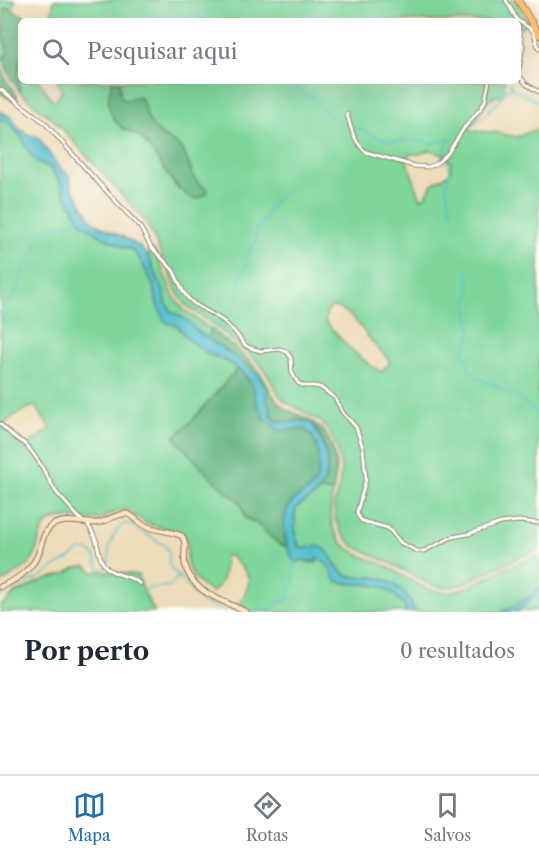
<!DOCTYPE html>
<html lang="pt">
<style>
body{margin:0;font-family:"Libre Caslon Text",serif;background:#f6f6f7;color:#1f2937}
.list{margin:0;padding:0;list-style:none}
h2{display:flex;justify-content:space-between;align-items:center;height:78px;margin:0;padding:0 24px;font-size:26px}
h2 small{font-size:20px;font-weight:400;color:#747a83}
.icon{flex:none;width:33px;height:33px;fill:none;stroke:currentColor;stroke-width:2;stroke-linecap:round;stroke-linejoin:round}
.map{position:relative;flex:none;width:539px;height:612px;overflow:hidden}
.search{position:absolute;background:#fff;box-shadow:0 6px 24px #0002;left:18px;right:18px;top:18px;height:66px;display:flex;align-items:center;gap:15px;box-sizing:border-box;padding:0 21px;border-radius:9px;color:#747a83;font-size:22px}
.sheet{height:162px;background:#fff}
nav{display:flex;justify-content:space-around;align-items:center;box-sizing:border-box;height:84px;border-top:2px solid #e0e1e3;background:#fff;font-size:16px;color:#747a83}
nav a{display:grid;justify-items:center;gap:3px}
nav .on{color:#1f6fb2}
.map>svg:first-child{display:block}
</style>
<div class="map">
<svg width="539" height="612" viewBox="0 0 539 612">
<rect width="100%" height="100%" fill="#fdfcf7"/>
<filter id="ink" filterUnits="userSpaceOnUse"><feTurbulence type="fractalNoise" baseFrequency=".0167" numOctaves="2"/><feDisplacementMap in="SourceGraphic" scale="12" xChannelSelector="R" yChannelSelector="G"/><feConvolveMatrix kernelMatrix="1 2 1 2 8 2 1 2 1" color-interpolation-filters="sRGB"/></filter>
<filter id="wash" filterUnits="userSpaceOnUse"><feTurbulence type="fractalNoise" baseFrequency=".008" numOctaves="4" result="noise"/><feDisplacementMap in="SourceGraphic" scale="24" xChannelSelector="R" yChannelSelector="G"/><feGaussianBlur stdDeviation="1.35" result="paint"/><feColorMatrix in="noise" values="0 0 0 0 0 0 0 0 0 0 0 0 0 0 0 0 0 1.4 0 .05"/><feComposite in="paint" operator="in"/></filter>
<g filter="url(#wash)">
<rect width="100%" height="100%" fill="#eddcb9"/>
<!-- green -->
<path fill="#7ed69b" stroke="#5c805c" stroke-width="1.5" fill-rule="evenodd" d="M0,0H15L13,10L7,7L1,12L0,25L8,53L3,59L0,53Z
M54,0H516L529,24L518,29V21H51Z
M21,53V81H39L51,99L56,101L62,91L57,81H113L122,129L138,135L153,152L176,187L189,196L207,189L197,182L192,176L191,168L175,143L160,135L153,128L135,97L125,101L120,97V84L116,81H505L503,84L505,89L503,95L495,96L494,98L489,100L469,128L472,131L494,132L517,137L539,128V551L520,557L460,585L446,588L434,586L427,583L390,563L353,546L342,534L335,519L334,505L340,482L341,469L337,447L329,431L320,421L284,401L279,395L267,374L260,364L217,327L187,306L178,294L151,231L142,217L57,123L21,93L17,77ZM429,150C442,154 457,157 449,174L432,184L426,196L421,199L406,159L410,154H419ZM332,307C352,308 362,332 375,345C380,351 386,355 390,363L381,372C359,359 341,341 325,321L327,311Z
M0,120L7,121L9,123L23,139L31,155L39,162L49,167L61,183L64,193L81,222L102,237L134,251L141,261L153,285L158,307L171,324L176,325L189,340L209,354L230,363L238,368L190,423L175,436L178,442L207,473L229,494L236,498L241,504L245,518L257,524L279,544L287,547L295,562H298L302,560L312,563L317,562L316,558C328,560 331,572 336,581C354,587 377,580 392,593C395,595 397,598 399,600C404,604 405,606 406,612H250L240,606V603C255,576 250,576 230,556H225C225,569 224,586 211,592C199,585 189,575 187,561C186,552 191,542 183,535C176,529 158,527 148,524C140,521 133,511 125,510C115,509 105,519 95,520C80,521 63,514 50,522C38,530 39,548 33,559C28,568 9,578 0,583ZM35,406L51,429L27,445L13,436L5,429C5,427 5,426 5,424C8,418 29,407 35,406Z
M154,250L174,297L184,310L212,330L207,338L193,328L188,321L171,311L167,305L164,293L148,256L151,251Z
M320,490L322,491H333C326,520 333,544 362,556C371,560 382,563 391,569C409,579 428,594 450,592C461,591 470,586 480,581C499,572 518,561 539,556V588L527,598L502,612H412L414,608C405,590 391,578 370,577C363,577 354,578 347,575C338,572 332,557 326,550L310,547L302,549C294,540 294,520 296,508L314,496Z
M86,566L92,572H109L138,575L145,595L155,612H0V604L3,605L14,594L23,590L32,585L43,580L65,574L75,568Z
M539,595V610L515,612Z"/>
<!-- forest -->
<path fill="#66b783" stroke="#507050" stroke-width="1.5" d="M7,7L24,16L25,21H21V52L17,77L21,93L10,78L3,59L8,53C5,40 0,14 7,7Z
M0,64L6,80L18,97L14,101L0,93Z
M113,81H116L120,84V96L125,101L135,97L141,98C146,106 145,116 151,124C158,136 171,138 180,147C188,156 189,167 193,177C196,182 202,186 207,189L208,192C205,195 200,199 196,199C179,198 156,154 144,141C133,129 121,133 112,116C106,104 108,93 113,81Z
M212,330C227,342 244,354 257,369C266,380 270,394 280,404C290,413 305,416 316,424C336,438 339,470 333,491H322L320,490C323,484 326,478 327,472C329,459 322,427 308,422C294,416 280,431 270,412L271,407L268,404C267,401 267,398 267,395C261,369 228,352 207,338Z
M238,368L253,386L255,396L264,418L280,431C288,431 295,427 303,429C320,435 323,472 314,484C307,495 291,498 287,510C283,521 284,536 287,547L279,544L257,524L245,517L241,504L236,498L229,494L207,473L178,442L175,436L190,423Z"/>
<!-- water -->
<path fill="#53bfce" stroke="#477476" stroke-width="1.5" d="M0,111L13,118L19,129L30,135L37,137L40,140L57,165L69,176L72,187L91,219L100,226L123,237L139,246L143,251L148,256L164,293L167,305L171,311L188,321L198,332L241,361L257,375L265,386L268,404L271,407C265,432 302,416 311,423C313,424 315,429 316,431C328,448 332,474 319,491C313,499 303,502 296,508C294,520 295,535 299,547L303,549C308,548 312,545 317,546C333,548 333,570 347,575C354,578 363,577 370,577C391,578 405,590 414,609L412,612H406C405,606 404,604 399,600C397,598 395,595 392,593C377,580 354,587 336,581C331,572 328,560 316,558L317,562L302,560L298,562H295L293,560C285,545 281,526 287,510C292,497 306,495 314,484C323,472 320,435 303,429C295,427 288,431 280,431L264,417L256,403L253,386L243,373L230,363L209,354L189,340L176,325L167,323L164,320L158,307L153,285L141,261L134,251L102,237L81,222L64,193L61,183L53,171L49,167L39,162L33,158L26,148L23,139L9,123L7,121L0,120Z
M539,588V595L515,612H502L527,598Z"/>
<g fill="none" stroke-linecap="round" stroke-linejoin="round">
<!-- stream -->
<path stroke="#53bfce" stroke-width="1.5" d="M187,0L188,5L202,21
M499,0L510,21
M280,81L296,87L303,93L314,97C319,106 335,120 345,125C351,127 357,127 363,130C372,134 380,139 389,141C394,142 399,140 404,140C413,140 422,140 431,144L445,139L455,138
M510,81V85L513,89L539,102
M465,130L485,116L492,107L499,101L504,91L511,88
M448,140L444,151L450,169L446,187L451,211
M467,270L470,290L467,309L472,330L464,351L468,367L472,373L479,378L490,383L520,399L534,410L539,419
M0,324L6,315L5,307L7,302L16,294L24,268L39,241V232L41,230L70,224L80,216
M208,339L231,312L239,299L238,281L245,268L246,255L255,244L257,229L275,201L288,188
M143,592L150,588L170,586L178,577
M0,598L9,591L44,575L54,567L72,557L80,550C98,551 93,556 99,569L102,570C103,569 105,569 106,568C110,564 108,557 109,553C110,541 115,528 127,523L166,546C172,553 167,560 170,567L200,600L207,605L222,608L225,612
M258,612L271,609L290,597V589L294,581L293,572L295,560"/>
</g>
</g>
<g filter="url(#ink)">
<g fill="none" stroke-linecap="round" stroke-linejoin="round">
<defs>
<path id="minor" d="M506,0L517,20
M516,21H519L536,33
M518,27L523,46L518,74L526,84L539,92
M533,31L539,49
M0,89L44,122L95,179L140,227L151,247L173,270L184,293L188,298L193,303L222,320L234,331L245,345L250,348L261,351L280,349L287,352L291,358L292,373L298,383L304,386H314L320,387L335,398L343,413L356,427L363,448L366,479L357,512L358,516L362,521L388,528L401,543L417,551H424L452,537L468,534L501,523L518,521L539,523
M347,114C351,129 354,142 366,152L414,166L428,167L436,164L448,153L464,128L481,108L485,101L489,81
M0,424L14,437L24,443L32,452L39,462L56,492L83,522
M87,523C90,529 94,534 96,540C99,549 99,561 106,567C115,577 130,574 140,584"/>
<path id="secondary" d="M0,587C15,581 31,570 38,555C42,545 42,533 51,526C63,517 83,524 96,523C107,522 116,513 127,514C133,515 137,521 142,524C154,531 169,530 182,536C188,545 183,554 185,564C191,593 223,600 246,612"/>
<path id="primary" d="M518,0L539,35"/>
</defs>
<!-- minor casing -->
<use href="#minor" stroke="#94836c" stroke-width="5"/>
<!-- secondary casing -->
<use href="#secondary" stroke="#94836c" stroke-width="7"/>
<!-- primary casing -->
<use href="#primary" stroke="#94836c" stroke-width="8"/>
<!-- minor -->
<use href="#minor" stroke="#fff" stroke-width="3"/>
<!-- secondary -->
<use href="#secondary" stroke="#fde5c5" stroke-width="4.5"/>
<!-- primary -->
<use href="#primary" stroke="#fbbd6e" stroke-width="6"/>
</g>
</g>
</svg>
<div class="search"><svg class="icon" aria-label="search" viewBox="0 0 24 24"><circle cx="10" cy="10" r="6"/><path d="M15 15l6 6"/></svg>Pesquisar aqui</div>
</div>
<section class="sheet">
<h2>Por perto<small>0 resultados</small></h2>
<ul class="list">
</ul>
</section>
<nav>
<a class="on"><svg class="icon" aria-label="map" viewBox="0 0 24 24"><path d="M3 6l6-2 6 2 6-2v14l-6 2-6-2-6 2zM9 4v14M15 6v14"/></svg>Mapa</a>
<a><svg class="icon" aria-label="directions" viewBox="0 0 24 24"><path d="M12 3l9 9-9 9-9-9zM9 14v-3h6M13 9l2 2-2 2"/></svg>Rotas</a>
<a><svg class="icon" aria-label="saved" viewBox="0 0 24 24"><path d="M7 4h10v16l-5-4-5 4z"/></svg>Salvos</a>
</nav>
